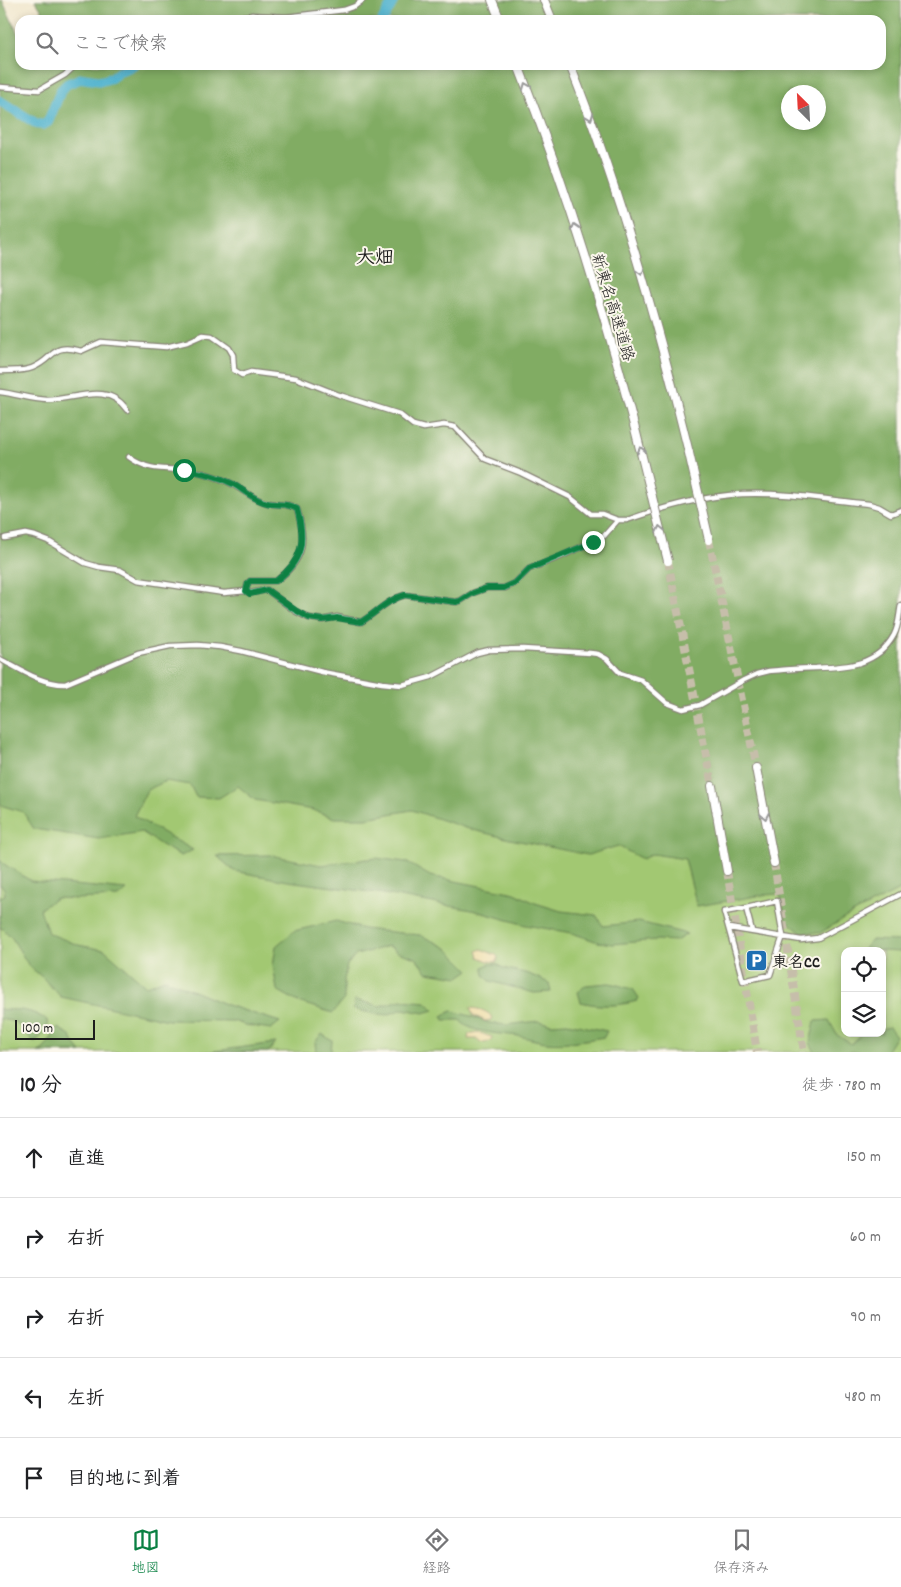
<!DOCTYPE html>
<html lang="ja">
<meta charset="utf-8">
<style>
body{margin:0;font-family:Dekko,"Klee One",sans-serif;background:#f2f2f2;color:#202124}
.controls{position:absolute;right:15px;bottom:15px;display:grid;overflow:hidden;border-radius:10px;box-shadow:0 2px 8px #0003}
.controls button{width:45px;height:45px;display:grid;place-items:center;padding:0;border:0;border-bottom:1px solid #e0e0e0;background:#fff;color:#202124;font:25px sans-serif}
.compass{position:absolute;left:781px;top:85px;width:45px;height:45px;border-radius:50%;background:#fff;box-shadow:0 2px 8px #0003;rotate:336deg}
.scale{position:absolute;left:15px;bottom:12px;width:80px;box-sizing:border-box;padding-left:5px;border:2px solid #1c1c1c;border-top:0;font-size:14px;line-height:18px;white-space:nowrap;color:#1c1c1c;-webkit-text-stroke:4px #fbf7ec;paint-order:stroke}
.stop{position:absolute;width:15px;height:15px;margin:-11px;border:4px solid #0b8043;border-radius:50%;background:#fff}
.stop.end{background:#0b8043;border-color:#fff;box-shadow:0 1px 5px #0008}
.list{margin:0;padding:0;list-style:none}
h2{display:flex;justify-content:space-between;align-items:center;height:65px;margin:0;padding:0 20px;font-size:21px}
h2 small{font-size:16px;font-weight:400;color:#757577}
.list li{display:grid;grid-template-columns:32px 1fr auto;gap:15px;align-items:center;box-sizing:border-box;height:80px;padding:0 20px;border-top:1px solid #e0e0e0}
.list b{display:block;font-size:19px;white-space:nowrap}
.list em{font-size:16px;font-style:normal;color:#757577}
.icon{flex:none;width:28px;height:28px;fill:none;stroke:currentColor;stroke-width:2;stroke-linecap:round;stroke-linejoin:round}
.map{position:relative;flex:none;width:901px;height:1052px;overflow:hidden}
.search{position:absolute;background:#fff;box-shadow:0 2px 8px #0003;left:15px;right:15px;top:15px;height:55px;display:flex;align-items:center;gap:12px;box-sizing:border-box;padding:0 18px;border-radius:15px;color:#757577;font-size:19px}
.sheet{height:465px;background:#fff}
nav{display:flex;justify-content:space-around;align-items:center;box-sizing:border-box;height:70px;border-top:1px solid #e0e0e0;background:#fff;font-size:14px;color:#757577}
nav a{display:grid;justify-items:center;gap:2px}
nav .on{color:#0b8043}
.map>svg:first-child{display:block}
</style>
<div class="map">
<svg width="901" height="1052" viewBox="0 0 901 1052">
<rect width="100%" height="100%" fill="#fbf7ec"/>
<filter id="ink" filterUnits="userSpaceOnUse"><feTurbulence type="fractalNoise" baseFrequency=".02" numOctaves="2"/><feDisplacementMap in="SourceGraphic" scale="10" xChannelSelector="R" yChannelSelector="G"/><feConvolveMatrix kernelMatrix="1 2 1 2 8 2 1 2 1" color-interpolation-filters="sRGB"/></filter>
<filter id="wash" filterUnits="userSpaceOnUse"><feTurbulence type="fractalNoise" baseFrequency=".0096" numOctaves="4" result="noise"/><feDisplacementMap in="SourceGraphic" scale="20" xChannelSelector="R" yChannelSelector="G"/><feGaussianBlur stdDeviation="1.12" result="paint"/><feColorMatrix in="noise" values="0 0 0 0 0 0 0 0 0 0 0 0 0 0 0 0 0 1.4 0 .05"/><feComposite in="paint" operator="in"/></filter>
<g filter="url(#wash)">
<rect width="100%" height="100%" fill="#f1e7cd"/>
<!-- green -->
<path fill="#a2c872" stroke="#5f7247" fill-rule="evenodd" d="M0,746L901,875V1052H0ZM845,951H882V1033H845Z"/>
<!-- forest -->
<path fill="#81ac64" stroke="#4e6440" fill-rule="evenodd" d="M0,0H2L20,38V65H881V20H48L35,0H901V889L850,915L820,933L800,932L786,920L780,894L763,895L697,906L685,859L653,854L642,859L618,846L588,855L510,839L469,829L412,810L366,818H334L313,810L255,800L238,786L219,798L196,797L190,785L166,781L147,790L134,816L193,850L181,856L161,845L142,832L99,839L34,829L23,812L0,805ZM788,92H818V122H788Z
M270,855L321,865L376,858L406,862L430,876L515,893L535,903L561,911L596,915L603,926L639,922L687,934L676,941L656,940L613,944L598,942L572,933L526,925L472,910L378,893L288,881L234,871L217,856Z
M0,860L4,864L31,881L127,890L119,897L76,899L56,898L40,909L48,933L78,945L105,950L146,986L165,979L227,1005L280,1022L271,1029L245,1025L233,1021L168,1020L61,997L43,978L29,966L12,938L2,928L0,929V897L5,895L4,888L0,885Z
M336,921L364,929L420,935L447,948L469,970L459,977L427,972L416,958L397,952L389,946L356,955L347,965L344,980V999L333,1013L298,1002L277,990L273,965L276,946L294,931Z
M871,940L901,941V952L863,950Z
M489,964H497L503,968L529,974L549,983L551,992L534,993L490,981L484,975L483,967Z
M609,983C618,984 625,988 633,989L639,998L637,1001C618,1006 601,1007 581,1002L578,992L586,985Z
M355,1000L380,1006L401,1000L426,1002L434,1010L424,1013L403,1009L387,1015L371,1013L353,1009Z
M0,1008L3,1010C22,1009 31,1010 47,1020L48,1030L36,1041H32L16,1022L0,1019Z
M452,1011L474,1017L489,1023L507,1025L538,1021L552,1024L567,1023L607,1031L604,1037C585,1040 565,1044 546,1042C537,1041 528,1038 519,1036C504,1034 468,1033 460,1020H444L442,1016Z
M829,1020L837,1035L851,1044L862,1034L882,1033V1029L889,1027L896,1036L886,1052H815L810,1043L815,1021Z
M58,1028L70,1035L75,1045L81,1052H38L44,1049Z
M322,1034L332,1041L331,1052H316L315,1042Z
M276,1043L268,1052H206Z"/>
<!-- sand -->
<path fill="#eeda9e" stroke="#857b5d" d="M481,949L496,955L498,957L497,962L488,961L479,957L477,951Z
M470,1008C477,1008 488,1011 492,1017L491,1020L485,1021L473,1015Z
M477,1032L492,1037V1040C485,1043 484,1045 477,1039H468L469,1034Z"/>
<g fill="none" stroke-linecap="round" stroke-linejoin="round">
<!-- river -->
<path stroke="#4fb2ce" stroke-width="10" d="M383,20L394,0
M0,101L37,124L43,125L48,122L61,90L67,84L82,78L101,81L111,78L119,72L134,65"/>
</g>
</g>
<g filter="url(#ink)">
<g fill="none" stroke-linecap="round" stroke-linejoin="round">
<!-- motorway-tunnel -->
<path stroke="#c6beaa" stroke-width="8" stroke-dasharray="8 4" stroke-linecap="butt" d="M709,540L756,768
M668,561L712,786
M774,863L804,1052
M727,871L757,1052"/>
<defs>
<path id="minor" d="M214,20L252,15L286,17L344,10L355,6L363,0
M0,87L39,90L65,75L76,65
M0,371C10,370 22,372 32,368C55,359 51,342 81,351L101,342L166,347L187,342L203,335L212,336L229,348L233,355L234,370L242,375L251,372L296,378L339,395L399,414L413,425L424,428L444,425L455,427L485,459L521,473L570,497L591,514H602L618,520H627C664,507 703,496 742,494C784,492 827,500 869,504L879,507L891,514L901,510
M0,392C16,394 31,399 47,400C74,400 108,381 127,410
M129,457C153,475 173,466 199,472C210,475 224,479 234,485C245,492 255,500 268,503C279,506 287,502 297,509C307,542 304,560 276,581H250L248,583L246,591
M5,538L26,534L35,536L48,541L85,563L99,567L120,570L138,580L224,593L246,591L250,593L267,590L295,611L309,618L322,620L337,617L361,622C376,613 388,599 405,595L456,602L460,601L473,593L487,588H505L515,583L529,569L560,557L604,536L618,520
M0,659C21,670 41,684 65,684L138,653L170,646L198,645L220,647L241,651L322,672L382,683L402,685L431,677L477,653L489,650L523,649L590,653L598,654L607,659L620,673L641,680L667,703L683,709L700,705L744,680L757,674L769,671C784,670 800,668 816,668C846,667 877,666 894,635C899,626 899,615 901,605
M746,908L724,912L743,981L770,975L783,936L777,901L746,908L752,931
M729,928L801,940L818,938L901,894"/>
<path id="motorway" d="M492,0L500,20
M544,0L552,20
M518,65C573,205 617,351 652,497
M570,65C620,191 657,321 689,453
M756,768L774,863
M712,786L727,871"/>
</defs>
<!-- minor casing -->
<use href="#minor" stroke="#868274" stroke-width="7"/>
<!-- motorway casing -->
<use href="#motorway" stroke="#868274" stroke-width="10"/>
<!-- minor -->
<use href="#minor" stroke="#fff" stroke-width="4.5"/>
<!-- motorway -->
<use href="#motorway" stroke="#fff" stroke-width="8"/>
<defs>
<path id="motorway-bridge" d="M689,453L709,540
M652,497L668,561"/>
</defs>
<!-- motorway-bridge casing -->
<use href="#motorway-bridge" stroke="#868274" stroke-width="10" stroke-linecap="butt"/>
<!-- motorway-bridge -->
<use href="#motorway-bridge" stroke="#fff" stroke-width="8"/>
</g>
<!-- one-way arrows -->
<defs><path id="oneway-chevron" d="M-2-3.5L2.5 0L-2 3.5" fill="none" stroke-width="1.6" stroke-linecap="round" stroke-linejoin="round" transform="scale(1.25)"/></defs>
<g stroke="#999">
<use href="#oneway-chevron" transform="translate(526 86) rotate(-112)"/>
<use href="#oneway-chevron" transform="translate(590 117) rotate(70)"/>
<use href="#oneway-chevron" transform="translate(575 227) rotate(-108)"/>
<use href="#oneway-chevron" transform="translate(641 272) rotate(73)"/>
<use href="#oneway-chevron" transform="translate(641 450) rotate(-104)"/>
<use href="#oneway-chevron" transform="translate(660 529) rotate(-103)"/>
<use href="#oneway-chevron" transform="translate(765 816) rotate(79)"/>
</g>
</g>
<g fill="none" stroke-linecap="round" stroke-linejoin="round" filter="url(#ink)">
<!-- route -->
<path stroke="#0b8043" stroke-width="6" d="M184,470C201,472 218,476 233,484C245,491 254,500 267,503C278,506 287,502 297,509C306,541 303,560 276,581H250L248,583L246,591L250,594L267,590L295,610L309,618L322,620L337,618L361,622C376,613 388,599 405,595L456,602L460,601L473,593L487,588H504L515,583L529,569L593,542"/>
</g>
<!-- icons -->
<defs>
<symbol id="parking-square" viewBox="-11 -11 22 22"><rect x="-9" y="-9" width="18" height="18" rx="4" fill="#1f6fb2" stroke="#fbf7ec"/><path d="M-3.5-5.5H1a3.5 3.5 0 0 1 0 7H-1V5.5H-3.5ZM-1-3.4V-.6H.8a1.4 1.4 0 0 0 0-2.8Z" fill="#fff"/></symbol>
</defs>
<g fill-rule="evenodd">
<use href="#parking-square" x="744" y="948" width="25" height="25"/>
</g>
<g text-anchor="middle" stroke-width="4" stroke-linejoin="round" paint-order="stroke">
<!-- street labels -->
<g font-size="16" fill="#1c1c1c" stroke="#fbf7ec">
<text transform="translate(614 307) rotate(73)" y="6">新東名高速道路</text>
</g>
<!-- poi labels -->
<g font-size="16" font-weight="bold" fill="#1c1c1c" stroke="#fbf7ec" text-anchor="start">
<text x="772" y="967">東名CC</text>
</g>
<!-- quarter labels -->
<g font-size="19" font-weight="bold" fill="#1c1c1c" stroke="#fbf7ec">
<text x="375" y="263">大畑</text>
</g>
</g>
</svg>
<div class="controls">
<button><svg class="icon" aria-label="locate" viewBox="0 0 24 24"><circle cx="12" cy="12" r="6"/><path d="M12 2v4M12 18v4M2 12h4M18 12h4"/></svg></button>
<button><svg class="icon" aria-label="layers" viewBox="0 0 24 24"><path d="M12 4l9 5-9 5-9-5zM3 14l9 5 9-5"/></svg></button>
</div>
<svg class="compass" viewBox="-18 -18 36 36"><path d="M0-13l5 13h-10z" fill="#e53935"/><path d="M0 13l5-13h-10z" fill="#757577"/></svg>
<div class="scale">100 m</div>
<div class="stop" style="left:184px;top:470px"></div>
<div class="stop end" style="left:593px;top:542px"></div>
<div class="search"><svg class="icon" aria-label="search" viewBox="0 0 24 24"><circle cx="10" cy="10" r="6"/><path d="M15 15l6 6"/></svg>ここで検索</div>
</div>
<section class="sheet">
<h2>10 分<small>徒歩 · 780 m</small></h2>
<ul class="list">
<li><svg class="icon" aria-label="ahead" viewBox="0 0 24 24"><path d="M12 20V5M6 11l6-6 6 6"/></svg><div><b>直進</b></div><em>150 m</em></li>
<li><svg class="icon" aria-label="right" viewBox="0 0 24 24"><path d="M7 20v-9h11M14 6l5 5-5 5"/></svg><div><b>右折</b></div><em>60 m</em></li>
<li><svg class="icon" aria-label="right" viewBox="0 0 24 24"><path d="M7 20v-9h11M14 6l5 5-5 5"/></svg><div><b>右折</b></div><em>90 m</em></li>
<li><svg class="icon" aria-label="left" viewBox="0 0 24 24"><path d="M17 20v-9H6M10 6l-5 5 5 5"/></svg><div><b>左折</b></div><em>480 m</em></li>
<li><svg class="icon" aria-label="arrive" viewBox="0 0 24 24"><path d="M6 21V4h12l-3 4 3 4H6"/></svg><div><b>目的地に到着</b></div></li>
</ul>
</section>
<nav>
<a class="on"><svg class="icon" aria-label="map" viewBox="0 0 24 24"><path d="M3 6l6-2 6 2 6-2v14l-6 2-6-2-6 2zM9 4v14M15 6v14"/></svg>地図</a>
<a><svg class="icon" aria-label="directions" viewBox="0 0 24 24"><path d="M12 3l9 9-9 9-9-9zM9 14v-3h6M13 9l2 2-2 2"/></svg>経路</a>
<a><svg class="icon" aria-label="saved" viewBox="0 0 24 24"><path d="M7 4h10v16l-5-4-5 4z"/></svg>保存済み</a>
</nav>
